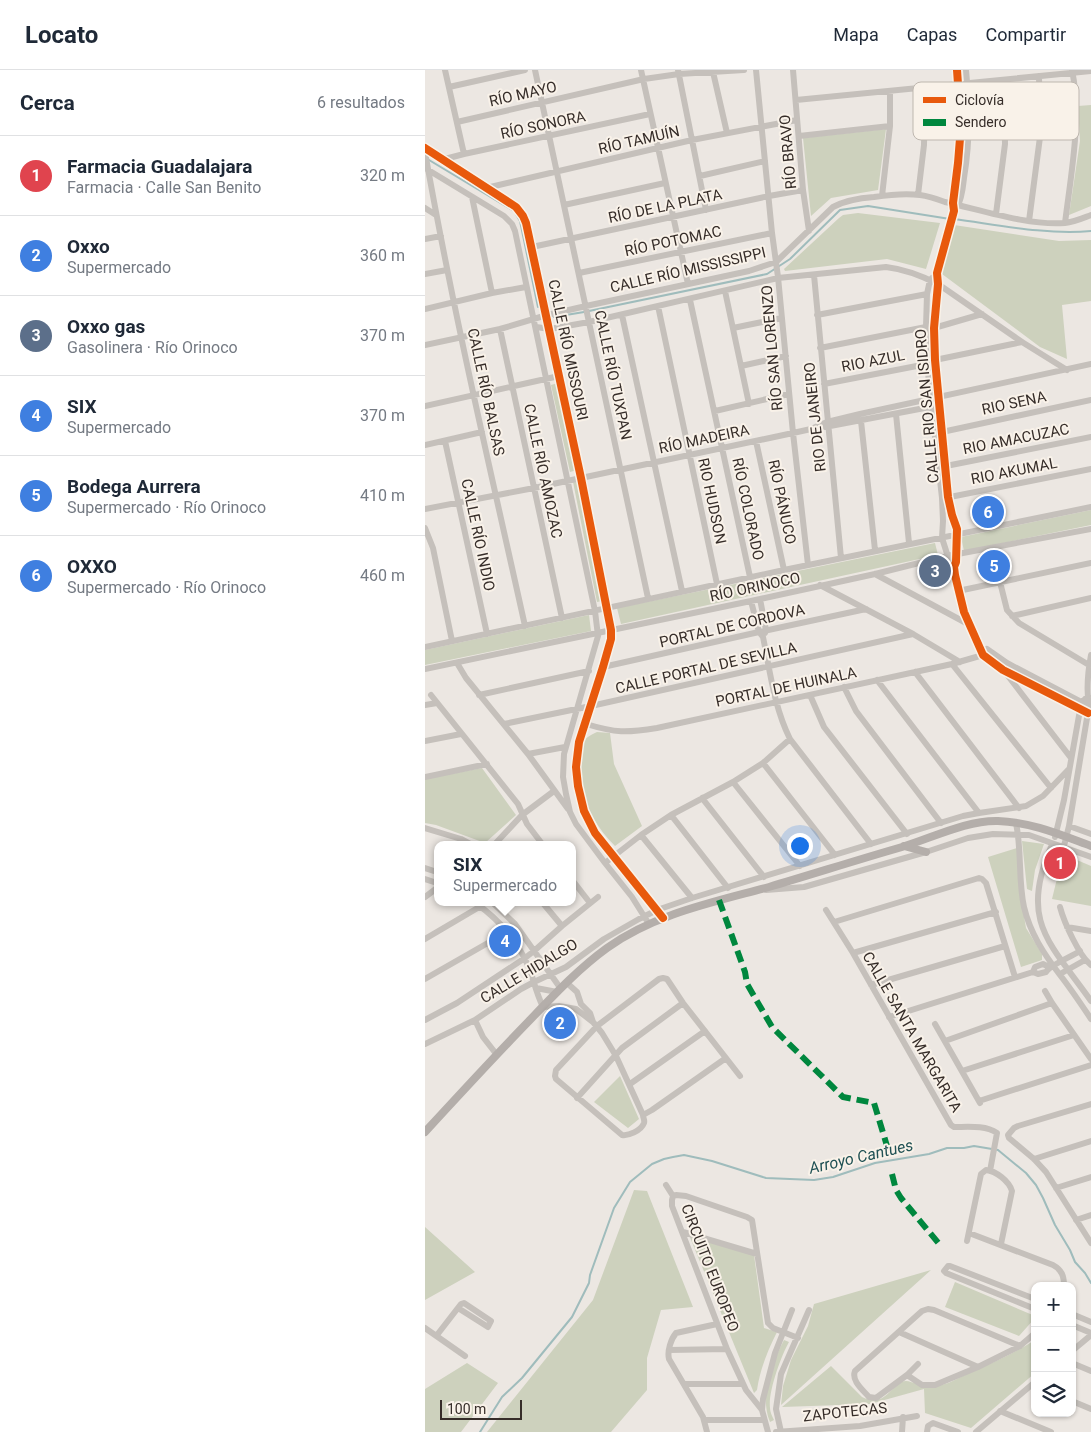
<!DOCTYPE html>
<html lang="es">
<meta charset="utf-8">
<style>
body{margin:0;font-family:Roboto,sans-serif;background:#f2f2f3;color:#1f2937}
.controls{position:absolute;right:15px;bottom:15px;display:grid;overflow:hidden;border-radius:10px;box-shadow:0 1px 4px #0004}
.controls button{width:45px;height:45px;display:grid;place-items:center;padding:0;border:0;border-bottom:1px solid #e0e1e3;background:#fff;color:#1f2937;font:25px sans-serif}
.scale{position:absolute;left:15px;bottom:12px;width:82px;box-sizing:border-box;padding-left:5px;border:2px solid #362d29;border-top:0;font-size:14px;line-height:18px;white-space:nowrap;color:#362d29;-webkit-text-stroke:4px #f9f2e9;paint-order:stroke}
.you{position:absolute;left:374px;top:775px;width:18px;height:18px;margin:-12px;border:4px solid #fff;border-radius:50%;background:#1a73e8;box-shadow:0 0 0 8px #1a73e833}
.badge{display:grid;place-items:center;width:32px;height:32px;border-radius:50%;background:#2563eb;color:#fff;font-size:16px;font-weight:700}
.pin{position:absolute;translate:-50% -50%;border:2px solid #fff;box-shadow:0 1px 5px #0006}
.popup{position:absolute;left:9px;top:771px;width:142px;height:65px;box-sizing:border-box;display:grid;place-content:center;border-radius:10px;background:#fff;filter:drop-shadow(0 1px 4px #0005);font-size:16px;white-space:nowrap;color:#747a83}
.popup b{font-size:19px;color:#1f2937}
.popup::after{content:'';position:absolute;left:50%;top:100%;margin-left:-10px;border:10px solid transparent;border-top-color:#fff}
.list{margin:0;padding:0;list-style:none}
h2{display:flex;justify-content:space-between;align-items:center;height:65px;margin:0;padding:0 20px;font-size:21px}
h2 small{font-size:16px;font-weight:400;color:#747a83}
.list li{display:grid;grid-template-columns:32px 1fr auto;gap:15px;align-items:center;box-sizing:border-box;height:80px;padding:0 20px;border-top:1px solid #e0e1e3}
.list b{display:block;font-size:19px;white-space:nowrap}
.list p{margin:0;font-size:16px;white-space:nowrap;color:#747a83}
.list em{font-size:16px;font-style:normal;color:#747a83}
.icon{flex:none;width:28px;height:28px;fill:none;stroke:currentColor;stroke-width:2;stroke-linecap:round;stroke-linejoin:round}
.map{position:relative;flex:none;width:666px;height:1362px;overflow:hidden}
header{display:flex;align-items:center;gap:30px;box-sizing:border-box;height:70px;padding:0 25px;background:#fff;border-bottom:1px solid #e0e1e3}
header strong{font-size:24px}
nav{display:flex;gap:28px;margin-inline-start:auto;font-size:18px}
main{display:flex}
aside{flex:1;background:#fff}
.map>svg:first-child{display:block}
</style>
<header>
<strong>Locato</strong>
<nav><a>Mapa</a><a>Capas</a><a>Compartir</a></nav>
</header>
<main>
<aside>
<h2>Cerca<small>6 resultados</small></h2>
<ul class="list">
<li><span class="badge" style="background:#e0444e">1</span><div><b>Farmacia Guadalajara</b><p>Farmacia · Calle San Benito</p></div><em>320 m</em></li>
<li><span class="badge" style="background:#3f7fe0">2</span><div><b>Oxxo</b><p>Supermercado</p></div><em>360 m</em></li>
<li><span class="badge" style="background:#5c6f8a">3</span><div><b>Oxxo gas</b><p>Gasolinera · Río Orinoco</p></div><em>370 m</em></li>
<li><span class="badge" style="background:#3f7fe0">4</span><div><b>SIX</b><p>Supermercado</p></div><em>370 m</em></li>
<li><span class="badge" style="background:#3f7fe0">5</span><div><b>Bodega Aurrera</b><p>Supermercado · Río Orinoco</p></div><em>410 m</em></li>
<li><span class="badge" style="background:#3f7fe0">6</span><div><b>OXXO</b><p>Supermercado · Río Orinoco</p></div><em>460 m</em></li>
</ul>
</aside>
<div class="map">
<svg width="666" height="1362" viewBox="0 0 666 1362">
<rect width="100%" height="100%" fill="#ece7e2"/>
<!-- green -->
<path fill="#cdd1bd" d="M666,35V136L644,145L655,71L653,36Z
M461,59L453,120L406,128L386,146L378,68Z
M433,143L515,153L501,199L462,189L360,201L359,199L414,148L418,145Z
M529,155L634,171L666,170V231L637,235L642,289L615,277L517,204Z
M133,313L152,400L145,402L126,315Z
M153,411L177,531L172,532L148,412Z
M666,440V455L539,481L536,467Z
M510,473L513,485L196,554L192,538Z
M164,545L166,561L0,595V580Z
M172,662L185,663L189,694L217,756L190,776C173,759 161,739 155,716C153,710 154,703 154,696C153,679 155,669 172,662Z
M57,698L91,745L60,773L11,755L0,753V709Z
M597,771L619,774L610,800L607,821L602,819Z
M592,778L596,828L601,858L617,884V890L596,897L563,787Z
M638,784L666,796V836L627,829Z
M195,1006L214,1049L203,1058L169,1032Z
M209,1120L222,1121L268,1237L236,1240L222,1288V1320L186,1362H62L168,1230Z
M0,1157L50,1202L0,1230Z
M264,1165L329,1185L339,1258L352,1262C343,1280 335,1299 332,1320L329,1323Z
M506,1200L356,1335L358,1316L366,1290L383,1256L389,1234Z
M530,1212L610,1246V1248L594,1266L520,1237Z
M359,1270L364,1272C356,1286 343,1322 345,1338C345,1342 347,1346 349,1350L345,1352C334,1326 347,1293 359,1270Z
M610,1270V1303L546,1358L500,1343L499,1319L445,1334L357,1337L406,1296L437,1327C462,1339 466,1312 481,1311C484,1311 489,1313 492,1314C500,1315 507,1316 515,1315C524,1314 533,1308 540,1305C564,1294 588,1284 610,1270Z
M42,1293L73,1313L36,1362H0V1319Z"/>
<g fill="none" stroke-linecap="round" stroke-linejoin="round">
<!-- stream -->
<path stroke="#9fbcbc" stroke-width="2" d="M4,90L89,141L95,151L113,237
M529,149C574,155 621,165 666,161
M164,241L342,204L365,189L415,140L443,136L525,149
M129,247L159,242
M55,1362L77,1327L97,1308L147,1247L164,1213L165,1205L189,1138L205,1112L227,1094L239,1089L248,1087L259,1085L287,1091L341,1108L389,1110L408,1107L450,1093L504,1084L522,1078H539L549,1076L573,1080L601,1103L611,1115L618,1128L630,1155L645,1180L650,1192L660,1203L666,1213"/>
<!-- minor -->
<path stroke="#c5c0bb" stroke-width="6" d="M20,0L39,84
M110,0L223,528
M216,0L263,214
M253,0L281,140
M331,0L347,163L353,207L368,363L383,495
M368,0L378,120L384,161
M532,0L536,56L533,93L528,133L529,141L512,203L513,214L509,258L510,290L523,427L527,445L532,459L531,492L529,497L530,505L539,542L558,585L578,600L663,643
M288,2L302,63
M24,17L100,0
M371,30L666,1
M32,52L219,9L254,4L319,0
M374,66L465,56
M0,78L91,137L98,146L101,153L156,408L186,560V569L178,597L154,672L151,697L153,716L159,741L170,763L238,848
M0,82C28,241 65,398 100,556
M16,90L39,84L225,44
M0,98L79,146L87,154L90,161L170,541L173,566L139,684L138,707L141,724L145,742L151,754L180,793L207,827L224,854
M275,106L340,91
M61,118L267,70L372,50
M493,125L499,75L500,18
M457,126L465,56V22
M47,127L67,223
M139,135L240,113
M532,137C537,129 538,117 539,108C545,72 545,36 541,0
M0,138L11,145
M571,144L580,74L579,10
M604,151L615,67L614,6
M640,153C646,104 657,48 647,0
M0,169L16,166
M107,177L344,126L378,120
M154,203L347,163
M0,204L22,200
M389,205L416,488
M507,208L505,210L502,224L501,257L502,294L517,428L518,451L517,468L525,493L529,497
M300,221L324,334
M265,230L325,507
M233,236L292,514
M0,239L67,223L101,217
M197,245L257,521
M392,245L502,224
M111,257L125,259L164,252L353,208L461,197C478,199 497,206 513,214L597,272L642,300
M308,258L357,248
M509,258L557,244
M75,259L137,548
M0,275L75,259L122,245L161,236L324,201L351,192L408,137C421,130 435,128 449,127C462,125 481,123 495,125C503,126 512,129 520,132C556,140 604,156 640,153C649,152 658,148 666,145
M395,278L501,257
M510,290L597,272
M316,296L361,286
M399,314L502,294
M0,336L134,306
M290,341L364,324
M471,344L484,473
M436,351L450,480
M400,357L510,336
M517,362L666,330
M20,371L62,564
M331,371L359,500
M0,375L57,362
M521,396L666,367
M520,428L666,399
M0,439L109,418L368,363L386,359L402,352L435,344L666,294
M0,458L8,478L27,571
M450,504L543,554
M575,512L582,540L594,553L664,595
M395,515L488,564L535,592
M533,521L666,493
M335,529L341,560L340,563
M326,531L334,562L338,567C345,601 349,637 365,669L446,774
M587,546L666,528
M0,577L359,500L666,437
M562,579L582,593L660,634
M32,593L41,608L103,684L143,739
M527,594L626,718
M178,597L334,562L441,539
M0,599L326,531L450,504L522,486L666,459
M490,602L594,738
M580,602L646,688
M452,610L554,743
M419,617L431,641L516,753
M6,625L93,734L102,754L118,775
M54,625L164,601
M385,625L399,657L482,764
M0,635L12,633
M79,654L166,636L488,564
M161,654C191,663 201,663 232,658L527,594L558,585L564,581
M0,671L36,664
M103,684L140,677
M338,693L410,785
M0,707L62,694
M308,712L375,796
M277,728L339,807
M246,745L303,818
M591,753C597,781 593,810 599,837C605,863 619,884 635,905C646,919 656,934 666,949
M644,756L666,764
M0,758L36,769L47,775
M216,765L267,828
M630,767L639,730L655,640L657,632L663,626
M69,775L97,745L129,721
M639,776L644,756L664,636C661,619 663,601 666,585
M635,777H626C594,851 625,873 666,931
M180,793L216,765L246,745L308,712L338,693L365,669
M0,798L12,802
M0,809L12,813
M148,811L165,833
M341,820L379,817L501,782L543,768L568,764L604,765L666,787
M0,827L12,818
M49,832C74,849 94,873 105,900C109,912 112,925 118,937L134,936L151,939L168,952
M67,832L90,854L136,919
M117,832L137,856
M635,837C639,852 654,886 666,895
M401,840L428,883L526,1055L529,1057C543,1057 560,1055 572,1063L565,1101
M409,852L554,808L557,809L561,813L590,907
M642,857L666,861
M0,869L56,836
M428,883L571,842
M608,902L613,904L621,902C625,895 646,887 655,881
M635,904L660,890
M0,909L82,862
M142,913L152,922L156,934L165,943L168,952L177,963L191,986L218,1045C218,1048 220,1050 219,1053C216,1061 203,1066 197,1065L131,1009L130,1006L131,1000L172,956L234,909L238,908L242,909L258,933L315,1006
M446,915L580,876
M111,918L132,922
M620,921L627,933L666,989
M464,947L608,902L610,897L618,894L624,897
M0,950L32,933L100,888L109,881L137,856L173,827
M50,950L58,967L72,985
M510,954L555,1033
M520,971L627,933
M0,974L50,950L96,919L109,912L141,897L179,869L214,849L232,840L267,828L538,746L554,743L601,736L618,726L644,699
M537,1001L649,965
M205,1014L280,961
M152,1028L197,978L258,933
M554,1031L666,995
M666,1034L593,1056L589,1058L583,1065L584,1068L609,1089L621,1102L666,1173
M218,1045L227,1040L301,988
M609,1089L666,1071
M241,1115L248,1126
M631,1118L666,1107
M248,1126L247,1130V1136L302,1279L321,1320L337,1340
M248,1126L251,1125L261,1126L322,1147L327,1150L343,1253L348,1258L373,1268
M651,1150L666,1145
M258,1162L332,1184
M544,1163L628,1195C637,1200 639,1206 639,1216
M542,1171L556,1104L561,1100C571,1101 584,1111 587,1121L576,1174
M610,1229L525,1196H523L519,1201L521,1203L610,1239
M647,1244L666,1252
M647,1255L666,1263
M0,1258L40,1286
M474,1262L553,1297
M12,1265L36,1234L39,1233L66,1251L63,1257L33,1238
M244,1280L302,1279
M647,1281L666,1265
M647,1293L666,1301
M493,1294L482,1305L451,1328L444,1327C438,1320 426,1311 430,1301L497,1241L503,1239L509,1240L595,1276
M482,1305L497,1315H510L553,1297L595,1276L610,1263
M260,1314H318
M647,1331L666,1339
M575,1341L626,1362
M280,1350H339
M282,1362L278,1347L244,1289C242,1281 246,1269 251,1263L292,1254
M343,1362L337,1340L338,1329L350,1283L367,1240
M351,1362L435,1356L492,1346
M356,1362L351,1339L356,1304L384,1240
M477,1362L478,1347
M502,1362L503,1356L508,1353L533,1362
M551,1362L610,1312"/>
<!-- major -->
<path stroke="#b4aeaa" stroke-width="8" d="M479,776L501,782
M0,1062C34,1025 68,988 103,952C128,926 153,899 182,878C229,844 289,832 344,817C388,804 432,790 477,777C507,768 542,750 573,751C606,752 636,765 666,776"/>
<!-- quiet -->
<path stroke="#00873e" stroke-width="6" stroke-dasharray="12 6" stroke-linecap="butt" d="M294,830L320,902L322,914L347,957L418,1027L449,1033L462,1076
M467,1104L471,1120L476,1128L515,1175"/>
<defs>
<path id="cycleway" d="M532,0L536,56L533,93L528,133L529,141L512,203L513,214L509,258L510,290L523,427L527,445L532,459L531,492L529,497L530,505L539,542L558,585L578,600L663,643
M0,78L91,137L98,146L101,153L156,408L186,560V569L178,597L154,672L151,697L153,716L159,741L170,763L238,848"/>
</defs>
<!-- cycleway casing -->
<use href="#cycleway" stroke="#f9f2e9" stroke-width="11"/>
<!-- cycleway -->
<use href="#cycleway" stroke="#e8590c" stroke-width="8"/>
</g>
<g text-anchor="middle" stroke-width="4" stroke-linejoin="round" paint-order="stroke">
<!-- street labels -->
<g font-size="15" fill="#362d29" stroke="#f9f2e9">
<text transform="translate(98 24) rotate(-13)" y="5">RÍO MAYO</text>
<text transform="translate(118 55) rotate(-12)" y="5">RÍO SONORA</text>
<text transform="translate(214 70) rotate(-13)" y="5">RÍO TAMUÍN</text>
<text transform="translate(363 82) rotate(-95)" y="5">RÍO BRAVO</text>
<text transform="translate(240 136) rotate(-12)" y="5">RÍO DE LA PLATA</text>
<text transform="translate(248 171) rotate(-12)" y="5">RÍO POTOMAC</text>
<text transform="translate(263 200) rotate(-13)" y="5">CALLE RÍO MISSISSIPPI</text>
<text transform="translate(347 278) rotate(-95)" y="5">RÍO SAN LORENZO</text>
<text transform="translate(143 280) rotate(78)" y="5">CALLE RÍO MISSOURI</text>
<text transform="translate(448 291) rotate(-11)" y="5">RIO AZUL</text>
<text transform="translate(188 305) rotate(78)" y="5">CALLE RÍO TUXPAN</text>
<text transform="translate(61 322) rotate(78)" y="5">CALLE RÍO BALSAS</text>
<text transform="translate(589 333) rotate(-12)" y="5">RIO SENA</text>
<text transform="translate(502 336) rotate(-95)" y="5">CALLE RIO SAN ISIDRO</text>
<text transform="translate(390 347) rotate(-96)" y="5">RIO DE JANEIRO</text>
<text transform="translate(279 369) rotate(-12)" y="5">RÍO MADEIRA</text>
<text transform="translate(591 369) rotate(-11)" y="5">RIO AMACUZAC</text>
<text transform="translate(118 401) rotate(78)" y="5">CALLE RÍO AMOZAC</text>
<text transform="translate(589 401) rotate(-11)" y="5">RIO AKUMAL</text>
<text transform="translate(287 431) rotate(78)" y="5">RIO HUDSON</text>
<text transform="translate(357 432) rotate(78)" y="5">RÍO PÁNUCO</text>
<text transform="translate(323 439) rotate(78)" y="5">RÍO COLORADO</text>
<text transform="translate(53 465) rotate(78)" y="5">CALLE RÍO INDIO</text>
<text transform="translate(330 517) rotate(-12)" y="5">RÍO ORINOCO</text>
<text transform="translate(307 556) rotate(-13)" y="5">PORTAL DE CORDOVA</text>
<text transform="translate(281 598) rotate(-13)" y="5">CALLE PORTAL DE SEVILLA</text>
<text transform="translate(361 617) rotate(-12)" y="5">PORTAL DE HUINALA</text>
<text transform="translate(104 901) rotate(-31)" y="5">CALLE HIDALGO</text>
<text transform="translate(487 962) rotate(60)" y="5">CALLE SANTA MARGARITA</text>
<text transform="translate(285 1198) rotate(69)" y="5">CIRCUITO EUROPEO</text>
<text transform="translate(420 1342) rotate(-6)" y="5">ZAPOTECAS</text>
</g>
<!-- water labels -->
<g font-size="16" font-style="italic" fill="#215255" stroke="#f9f2e9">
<text transform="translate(436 1086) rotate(-13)" y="6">Arroyo Cantues</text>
</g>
</g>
<!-- legend -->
<rect x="488" y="12" width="166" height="58" rx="8" fill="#f9f2e9" stroke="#beb7af" stroke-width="1"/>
<rect x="498" y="27" width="23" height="6" fill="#e8590c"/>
<rect x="498" y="49" width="23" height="7" fill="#00873e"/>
<g font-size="14" fill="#362d29">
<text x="530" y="35">Ciclovía</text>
<text x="530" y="57">Sendero</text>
</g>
</svg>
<div class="controls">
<button>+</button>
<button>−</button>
<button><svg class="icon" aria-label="layers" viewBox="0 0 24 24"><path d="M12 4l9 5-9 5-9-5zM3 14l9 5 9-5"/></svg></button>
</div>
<div class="scale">100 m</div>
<div class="you"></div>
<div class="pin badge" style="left:635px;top:793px;background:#e0444e">1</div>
<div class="pin badge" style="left:135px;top:953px;background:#3f7fe0">2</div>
<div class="pin badge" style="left:510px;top:501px;background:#5c6f8a">3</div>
<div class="pin badge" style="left:80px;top:871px;background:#3f7fe0">4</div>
<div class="popup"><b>SIX</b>Supermercado</div>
<div class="pin badge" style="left:569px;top:496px;background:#3f7fe0">5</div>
<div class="pin badge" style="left:563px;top:442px;background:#3f7fe0">6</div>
</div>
</main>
